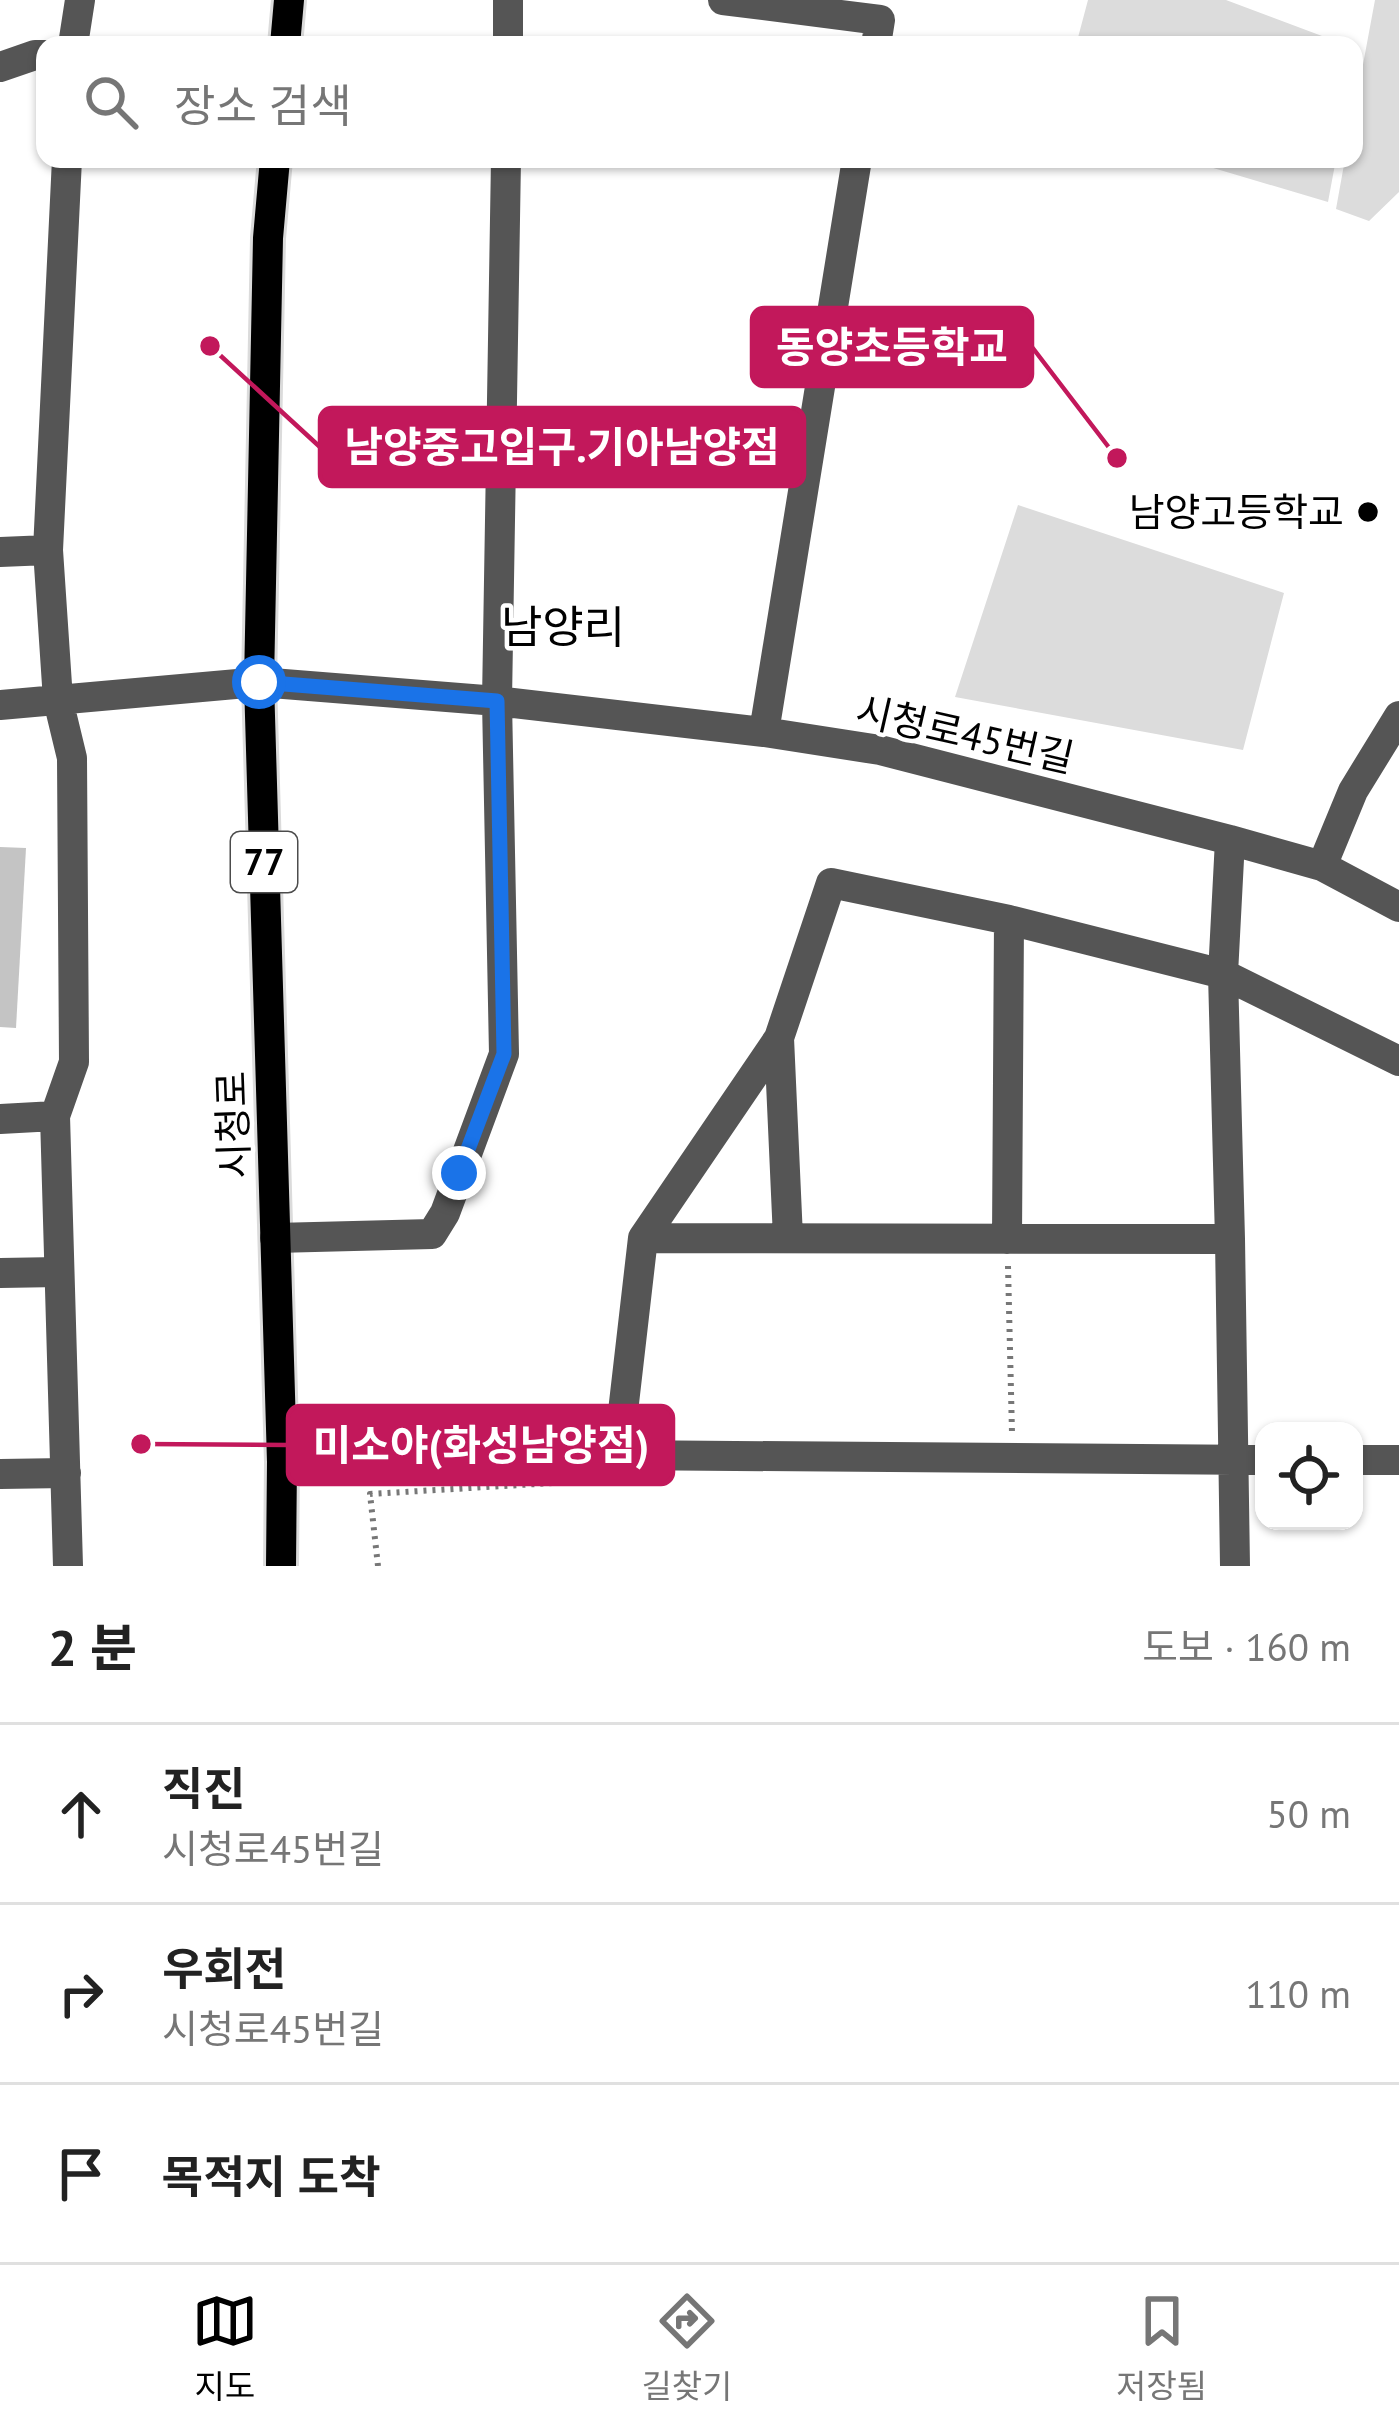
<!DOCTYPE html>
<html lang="ko">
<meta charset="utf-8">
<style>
body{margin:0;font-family:"PT Sans","Noto Sans KR",sans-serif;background:#f6f6f6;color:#222}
.controls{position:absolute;right:36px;bottom:36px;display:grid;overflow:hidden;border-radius:24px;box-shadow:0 3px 9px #0004}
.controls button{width:108px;height:108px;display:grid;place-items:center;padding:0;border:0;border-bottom:3px solid #e0e0e0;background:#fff;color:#222;font:60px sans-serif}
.stop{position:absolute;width:36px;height:36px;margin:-27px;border:9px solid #1a73e8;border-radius:50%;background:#fff}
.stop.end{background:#1a73e8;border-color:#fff;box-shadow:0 3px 12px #0008}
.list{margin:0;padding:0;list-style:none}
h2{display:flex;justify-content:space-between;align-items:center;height:156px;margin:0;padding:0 48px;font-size:51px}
h2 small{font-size:39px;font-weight:400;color:#767676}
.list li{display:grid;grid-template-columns:78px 1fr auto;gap:36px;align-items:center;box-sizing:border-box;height:180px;padding:0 48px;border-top:3px solid #e0e0e0}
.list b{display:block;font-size:45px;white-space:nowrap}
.list p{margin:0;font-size:39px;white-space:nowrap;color:#767676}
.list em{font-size:39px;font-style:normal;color:#767676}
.icon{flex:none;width:66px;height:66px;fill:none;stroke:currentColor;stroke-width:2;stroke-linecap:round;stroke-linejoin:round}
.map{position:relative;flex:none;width:1399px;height:1566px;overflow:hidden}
.search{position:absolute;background:#fff;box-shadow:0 3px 9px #0004;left:36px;right:36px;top:36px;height:132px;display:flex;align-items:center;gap:30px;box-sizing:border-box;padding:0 42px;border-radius:24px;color:#767676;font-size:45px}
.sheet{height:696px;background:#fff}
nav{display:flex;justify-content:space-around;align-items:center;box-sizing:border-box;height:168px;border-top:3px solid #e0e0e0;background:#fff;font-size:33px;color:#767676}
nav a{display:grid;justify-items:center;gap:6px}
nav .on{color:#000}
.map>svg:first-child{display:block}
</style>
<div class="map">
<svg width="1399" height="1566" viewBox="0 0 1399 1566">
<rect width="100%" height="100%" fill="#fff"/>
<!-- green -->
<path fill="#dcdcdc" d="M1088,0H1226L1346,45H1076Z
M1375,0H1399V192L1369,221L1336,209L1345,159H1354V113Z
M1183,159H1336L1328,202Z
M1018,505L1284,593L1243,750L955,697Z"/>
<!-- building -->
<path fill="#c4c4c4" d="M0,847L26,848L16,1028L0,1027Z"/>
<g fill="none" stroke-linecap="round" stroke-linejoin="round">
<defs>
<path id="major" d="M285,45L289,0
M275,159L268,238L259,682L282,1462L281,1566"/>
</defs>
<!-- major casing -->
<use href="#major" stroke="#dbdbdb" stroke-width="36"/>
<!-- path -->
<path stroke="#777" stroke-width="6" stroke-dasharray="3 6" stroke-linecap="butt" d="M1008,1266L1012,1433
M378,1566L370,1494L570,1482L593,1469"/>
<!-- minor -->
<path stroke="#555" stroke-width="30" d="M723,0L880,20L876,45
M73,45L80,0
M508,45V0
M0,67L35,55H45
M67,159L48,550L58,700L72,758L74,1062L55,1116L68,1566
M0,552L48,550
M0,705L259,682L497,701L764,732L880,750L1230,840L1322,866L1399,907
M764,732L857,159
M1230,840L1223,974L1230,1239L1235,1566
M1322,866L1353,791L1399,716
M779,1038L788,1238
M0,1119L55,1116
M275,1238L432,1234L445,1213L504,1054L497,701L506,159
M643,1238L1230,1239
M1007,1239L1009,920
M0,1273L59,1272
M1264,1460L618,1455L643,1238L779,1038L831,883L1009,920L1223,974L1399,1061
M1354,1460H1399
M0,1474L66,1473"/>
<!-- major -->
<use href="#major" stroke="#000" stroke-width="30"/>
</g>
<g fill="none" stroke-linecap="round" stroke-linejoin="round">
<!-- route -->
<path stroke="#1a73e8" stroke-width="15" d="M259,682L497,701L504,1054L459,1173"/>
</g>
<!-- markers -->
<circle fill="#000" stroke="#fff" stroke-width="4.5" cx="1368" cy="512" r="12"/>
<g text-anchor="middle" stroke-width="9" stroke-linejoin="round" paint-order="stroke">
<!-- shield labels -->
<rect fill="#fff" stroke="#4c4c4c" stroke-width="3" x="231" y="832" width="66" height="60" rx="9"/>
<g font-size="36" font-weight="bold" fill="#000">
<text x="264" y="875">77</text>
</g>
<!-- poi labels -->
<g font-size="39" fill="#000" stroke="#fff" text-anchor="end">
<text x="1344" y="526">남양고등학교</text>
</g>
<!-- street labels -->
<g font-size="39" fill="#000" stroke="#fff">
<text transform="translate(965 734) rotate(13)" y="14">시청로45번길</text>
<text transform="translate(233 1125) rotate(-92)" y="14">시청로</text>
</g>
<!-- quarter labels -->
<g font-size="45" fill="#000" stroke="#fff">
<text x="563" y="643">남양리</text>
</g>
</g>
<!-- callouts -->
<path fill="none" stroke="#c2185b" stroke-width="4.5" d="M1117 458L1032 347M210 346L320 447M141 1444L288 1445"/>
<g fill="#c2185b" stroke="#fff" stroke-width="4.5">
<circle cx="1117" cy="458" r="12"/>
<circle cx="210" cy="346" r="12"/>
<circle cx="141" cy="1444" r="12"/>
</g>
<g fill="#c2185b" stroke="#c2185b" stroke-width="4.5">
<rect x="752" y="308" width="280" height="78" rx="12"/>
<rect x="320" y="408" width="484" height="78" rx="12"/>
<rect x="288" y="1406" width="385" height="78" rx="12"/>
</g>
<g font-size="42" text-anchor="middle" font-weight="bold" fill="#fff">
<text x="892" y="362">동양초등학교</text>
<text x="562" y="462">남양중고입구.기아남양점</text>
<text x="481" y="1460">미소야(화성남양점)</text>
</g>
</svg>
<div class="controls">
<button><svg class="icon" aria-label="locate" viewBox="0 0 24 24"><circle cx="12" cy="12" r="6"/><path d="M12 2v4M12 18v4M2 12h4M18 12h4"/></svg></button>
</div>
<div class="stop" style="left:259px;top:682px"></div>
<div class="stop end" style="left:459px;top:1173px"></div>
<div class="search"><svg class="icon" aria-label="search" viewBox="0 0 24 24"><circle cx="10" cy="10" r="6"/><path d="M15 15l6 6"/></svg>장소 검색</div>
</div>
<section class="sheet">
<h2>2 분<small>도보 · 160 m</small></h2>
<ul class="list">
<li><svg class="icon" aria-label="ahead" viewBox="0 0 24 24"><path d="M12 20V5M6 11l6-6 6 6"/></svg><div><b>직진</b><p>시청로45번길</p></div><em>50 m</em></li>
<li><svg class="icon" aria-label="right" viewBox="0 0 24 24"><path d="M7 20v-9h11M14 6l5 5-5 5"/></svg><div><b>우회전</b><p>시청로45번길</p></div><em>110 m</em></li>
<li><svg class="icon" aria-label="arrive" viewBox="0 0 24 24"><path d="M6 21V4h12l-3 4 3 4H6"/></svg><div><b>목적지 도착</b></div></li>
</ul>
</section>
<nav>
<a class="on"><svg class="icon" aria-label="map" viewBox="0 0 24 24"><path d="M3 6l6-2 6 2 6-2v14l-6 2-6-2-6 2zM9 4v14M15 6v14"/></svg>지도</a>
<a><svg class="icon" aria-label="directions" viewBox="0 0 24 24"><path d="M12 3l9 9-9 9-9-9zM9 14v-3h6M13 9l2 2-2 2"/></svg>길찾기</a>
<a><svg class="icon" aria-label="saved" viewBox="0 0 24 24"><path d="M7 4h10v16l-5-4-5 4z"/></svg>저장됨</a>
</nav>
